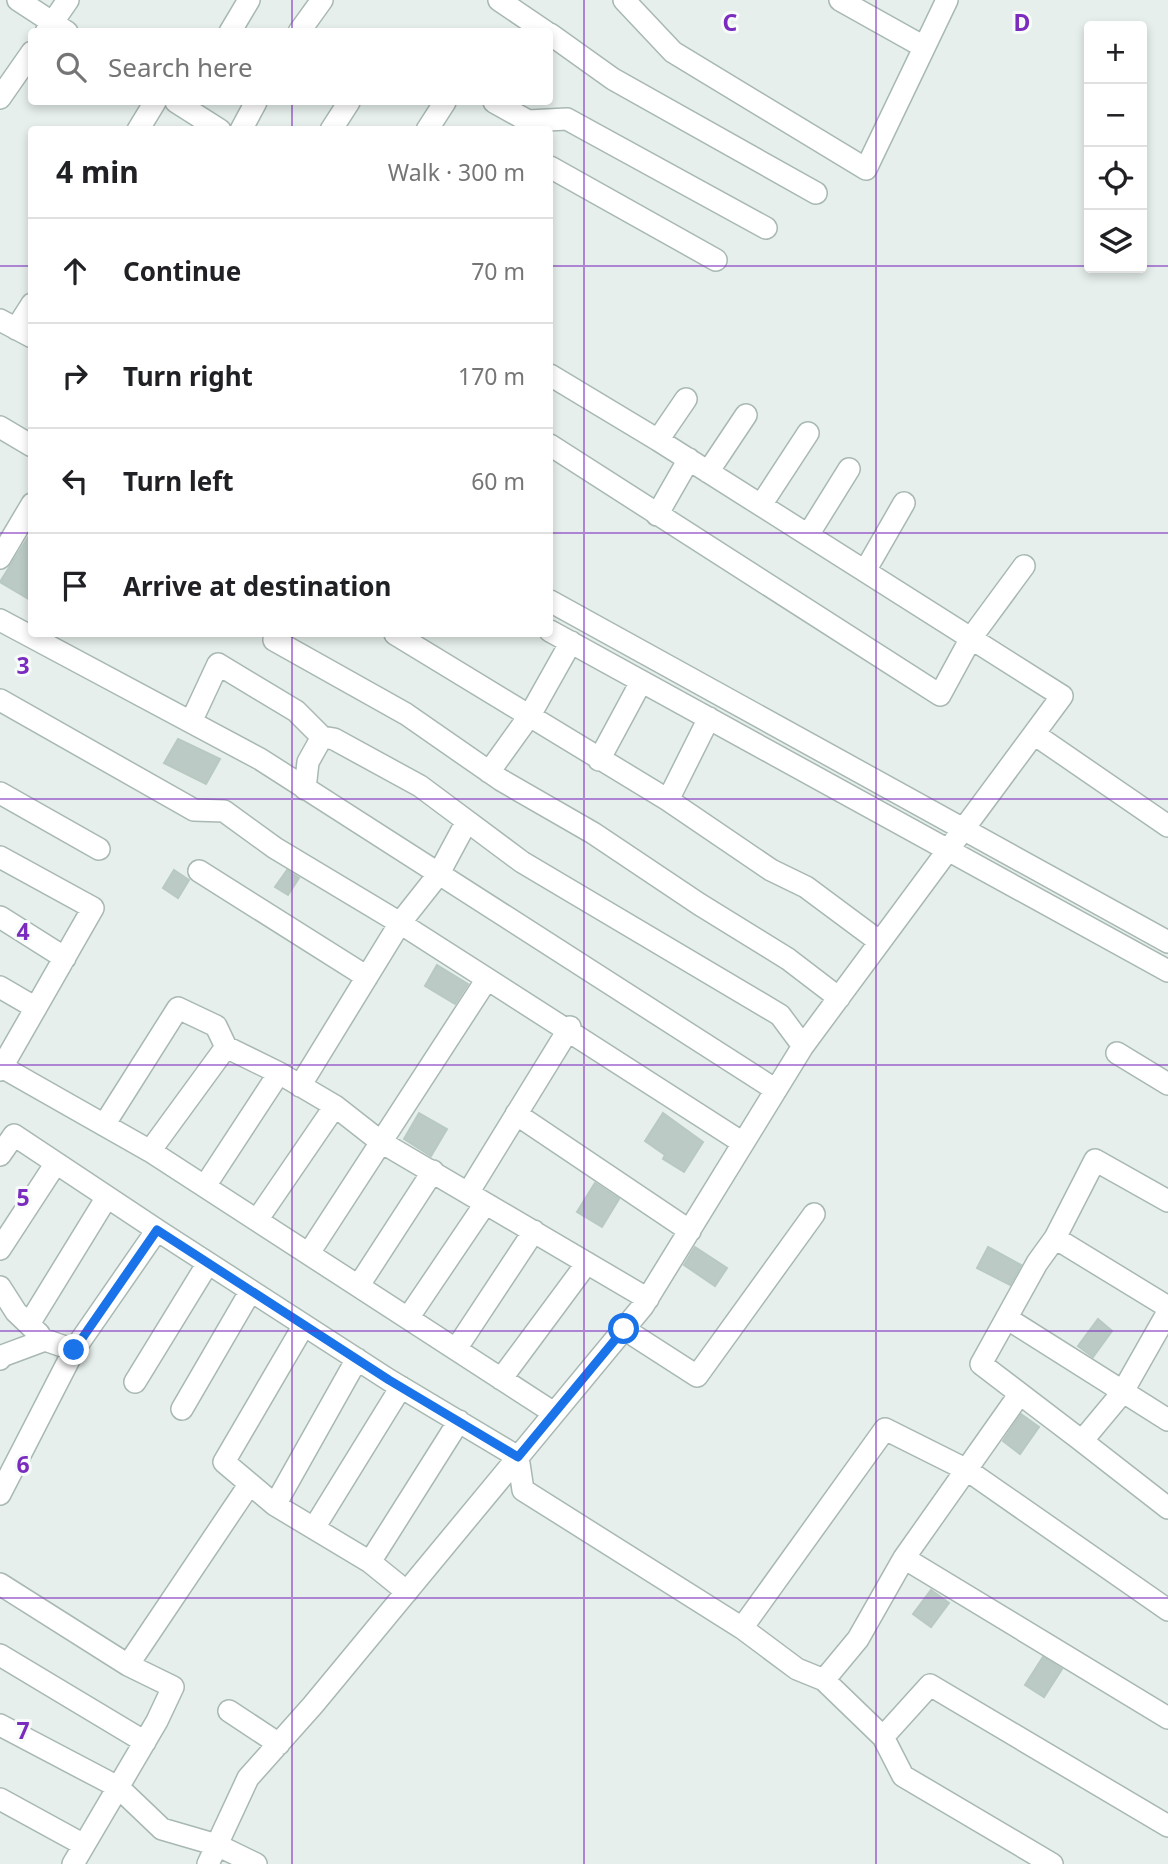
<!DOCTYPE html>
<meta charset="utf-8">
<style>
body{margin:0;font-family:"Noto Sans",sans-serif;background:#f6f6f6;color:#202124}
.controls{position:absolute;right:21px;top:21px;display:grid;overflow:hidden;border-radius:7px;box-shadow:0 4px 10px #0003}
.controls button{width:63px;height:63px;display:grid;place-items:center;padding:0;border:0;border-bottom:2px solid #e0e0e0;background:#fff;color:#202124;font:35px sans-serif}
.stop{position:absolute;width:21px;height:21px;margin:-16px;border:5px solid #1a73e8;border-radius:50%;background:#fff}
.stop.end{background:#1a73e8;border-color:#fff;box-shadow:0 2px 7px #0008}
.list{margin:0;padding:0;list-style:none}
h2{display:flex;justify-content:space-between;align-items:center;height:91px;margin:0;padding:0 28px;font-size:30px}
h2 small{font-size:23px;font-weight:400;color:#757577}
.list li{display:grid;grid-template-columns:46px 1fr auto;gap:21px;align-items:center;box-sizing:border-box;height:105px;padding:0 28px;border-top:2px solid #e0e0e0}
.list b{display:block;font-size:26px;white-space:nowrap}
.list em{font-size:23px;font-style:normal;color:#757577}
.icon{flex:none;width:38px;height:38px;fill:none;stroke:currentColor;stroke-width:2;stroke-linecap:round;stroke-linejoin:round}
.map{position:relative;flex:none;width:1168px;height:1864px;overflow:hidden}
.search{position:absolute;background:#fff;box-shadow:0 4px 10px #0003;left:28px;top:28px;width:525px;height:77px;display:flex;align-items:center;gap:18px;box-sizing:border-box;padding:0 24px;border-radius:7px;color:#757577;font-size:26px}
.panel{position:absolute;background:#fff;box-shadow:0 4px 10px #0003;left:28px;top:126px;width:525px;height:511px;border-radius:7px}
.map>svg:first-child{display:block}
</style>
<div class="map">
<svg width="1168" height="1864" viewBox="0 0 1168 1864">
<rect width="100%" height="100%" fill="#e6efeb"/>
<!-- building -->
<path fill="#bbcac4" stroke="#b8c9c2" stroke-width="2" d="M32,531V601L0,582Z
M178,739L220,759L206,784L164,763Z
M174,870L189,880L178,898L163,888Z
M287,870L299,878L288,895L275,887Z
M437,965L468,984L455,1004L425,986Z
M419,1113L447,1129L431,1156L404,1139Z
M663,1113L703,1142L684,1172L663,1159L665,1155L645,1141Z
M595,1183L619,1199L602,1227L577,1212Z
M695,1247L727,1268L715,1286L684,1265Z
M988,1247L1021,1265L1010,1285L977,1268Z
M1098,1319L1112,1331L1093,1357L1078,1346Z
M1021,1414L1039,1427L1020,1454L1003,1441Z
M931,1590L949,1603L931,1627L913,1614Z
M1043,1657L1062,1669L1044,1697L1025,1685Z"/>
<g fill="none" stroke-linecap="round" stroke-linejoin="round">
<defs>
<path id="minor" d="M18,0L67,32
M499,0L546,32
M624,0L673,52L866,169L947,0
M840,0L924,47
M46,32L68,0
M230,32L249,0
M299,32L322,0
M550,34L613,79L816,193
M0,98L32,52
M176,102L220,130
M494,102L528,121
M138,130L155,102
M241,130L256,102
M331,130L349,102
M427,130L445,102
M525,130L528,121L567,119L766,228
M550,167L716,260
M0,320L32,337
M16,329L32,304
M0,427L32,446
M658,440L686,399
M550,445L940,695L971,638L1024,566
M708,472L746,415
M761,505L808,433
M657,515L689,459
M808,535L849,469
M0,558L32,504
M865,571L904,503
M550,601L1168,942
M0,620L260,759L776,1090
M550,631L1168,971
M277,634L274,640L406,714L501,780L593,833L699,904L788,959L839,998
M395,634L668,800L771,870L806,887L880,942
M0,700L194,810L224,811L275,848L400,923L743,1143
M191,722L218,664L296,711L322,737
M1034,734L1168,826
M599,760L641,682
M489,772L530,715L571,642
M305,789L308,762L322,737L334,739L420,786L522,862L780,1015L803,1046
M0,793L99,849
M668,800L709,718
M0,857L93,908L2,1067L0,1065
M199,871L367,977
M0,917L65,958
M0,987L36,1008
M1117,1053L1168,1084
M0,1070L2,1067L150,1151L554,1413
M300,1086L400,923L438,875L467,821
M516,1114L690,1231
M104,1125L178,1008L216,1026L226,1047
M150,1151L226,1047L279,1073L335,1106L381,1142L648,1299
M0,1155L14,1135L157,1230
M205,1186L279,1073
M468,1193L570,1027
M257,1220L335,1106
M1055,1238L1168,1307
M0,1249L56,1163
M309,1253L487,979
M359,1285L433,1171
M0,1287L16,1312L39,1334
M1168,1312L1122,1393L1082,1441L1168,1508
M408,1318L485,1204
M1008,1319L1168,1420
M29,1324L107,1197
M304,1325L224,1462L275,1505L370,1562L459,1421
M624,1329L697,1376L814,1214
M456,1349L534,1231
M74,1350L157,1230L389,1380L518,1457L523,1490L742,1628L797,1669L824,1680L883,1737L930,1685L1168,1826
M0,1359L2,1356L45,1340L74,1350L0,1494
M501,1379L587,1263
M135,1382L208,1263
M182,1409L250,1292
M1082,1441L981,1364L1037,1263L1055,1238L1095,1160L1168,1201
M275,1505L357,1359
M314,1528L401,1387
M904,1558L1168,1718
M370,1562L407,1592
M0,1584L128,1665L173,1687L157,1721L73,1864
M742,1628L885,1429L967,1470L1168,1610
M0,1655L145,1742
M128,1665L249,1485
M824,1680L858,1639L904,1558L1019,1395
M229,1711L279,1744
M0,1725L118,1787L162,1829L217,1845L256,1864
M883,1737L903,1776L1052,1864
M0,1799L84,1845
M208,1864L248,1778L313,1705L643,1306L803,1046L1062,696L658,440L550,375"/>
</defs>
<!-- minor casing -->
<use href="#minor" stroke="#a8b8b2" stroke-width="24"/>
<!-- minor -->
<use href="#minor" stroke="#fff" stroke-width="21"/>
</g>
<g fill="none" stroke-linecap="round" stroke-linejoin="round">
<!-- route -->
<path stroke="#1a73e8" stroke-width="9" d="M74,1350L157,1230L389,1380L518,1457L624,1329"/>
</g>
<!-- grid -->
<path fill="none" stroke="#7b2cbf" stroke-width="2" stroke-opacity="0.55" d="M292,0V32M584,0V1864M876,0V1864M292,102V130M0,266H32M550,266H1089M1142,266H1168M0,533H32M550,533H1168M292,634V1864M0,799H1168M0,1065H1168M0,1331H1168M0,1598H1168"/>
<g font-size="23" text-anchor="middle" font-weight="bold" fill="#7b2cbf" stroke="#f7fbf9" stroke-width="6" stroke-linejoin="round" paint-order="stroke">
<text x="730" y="31">C</text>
<text x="1022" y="31">D</text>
<text x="23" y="674">3</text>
<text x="23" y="940">4</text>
<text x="23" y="1206">5</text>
<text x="23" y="1473">6</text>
<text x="23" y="1739">7</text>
</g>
</svg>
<div class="controls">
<button>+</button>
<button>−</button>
<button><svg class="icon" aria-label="locate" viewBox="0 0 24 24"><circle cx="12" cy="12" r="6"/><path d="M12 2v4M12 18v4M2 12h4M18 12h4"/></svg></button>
<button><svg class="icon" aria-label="layers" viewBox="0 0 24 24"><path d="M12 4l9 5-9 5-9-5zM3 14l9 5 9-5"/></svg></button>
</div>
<div class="stop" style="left:624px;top:1329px"></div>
<div class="stop end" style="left:74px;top:1350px"></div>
<div class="search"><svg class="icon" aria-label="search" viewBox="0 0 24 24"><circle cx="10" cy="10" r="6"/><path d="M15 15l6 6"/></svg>Search here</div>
<section class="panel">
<h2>4 min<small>Walk · 300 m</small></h2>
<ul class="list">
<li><svg class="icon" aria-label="ahead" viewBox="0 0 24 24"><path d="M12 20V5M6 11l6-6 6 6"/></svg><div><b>Continue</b></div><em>70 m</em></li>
<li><svg class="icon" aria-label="right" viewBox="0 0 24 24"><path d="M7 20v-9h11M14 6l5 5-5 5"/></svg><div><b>Turn right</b></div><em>170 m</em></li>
<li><svg class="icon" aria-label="left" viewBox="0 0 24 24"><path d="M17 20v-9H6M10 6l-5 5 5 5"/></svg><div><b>Turn left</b></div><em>60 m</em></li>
<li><svg class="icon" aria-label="arrive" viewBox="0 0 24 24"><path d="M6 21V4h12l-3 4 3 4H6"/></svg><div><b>Arrive at destination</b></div></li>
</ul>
</section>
</div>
